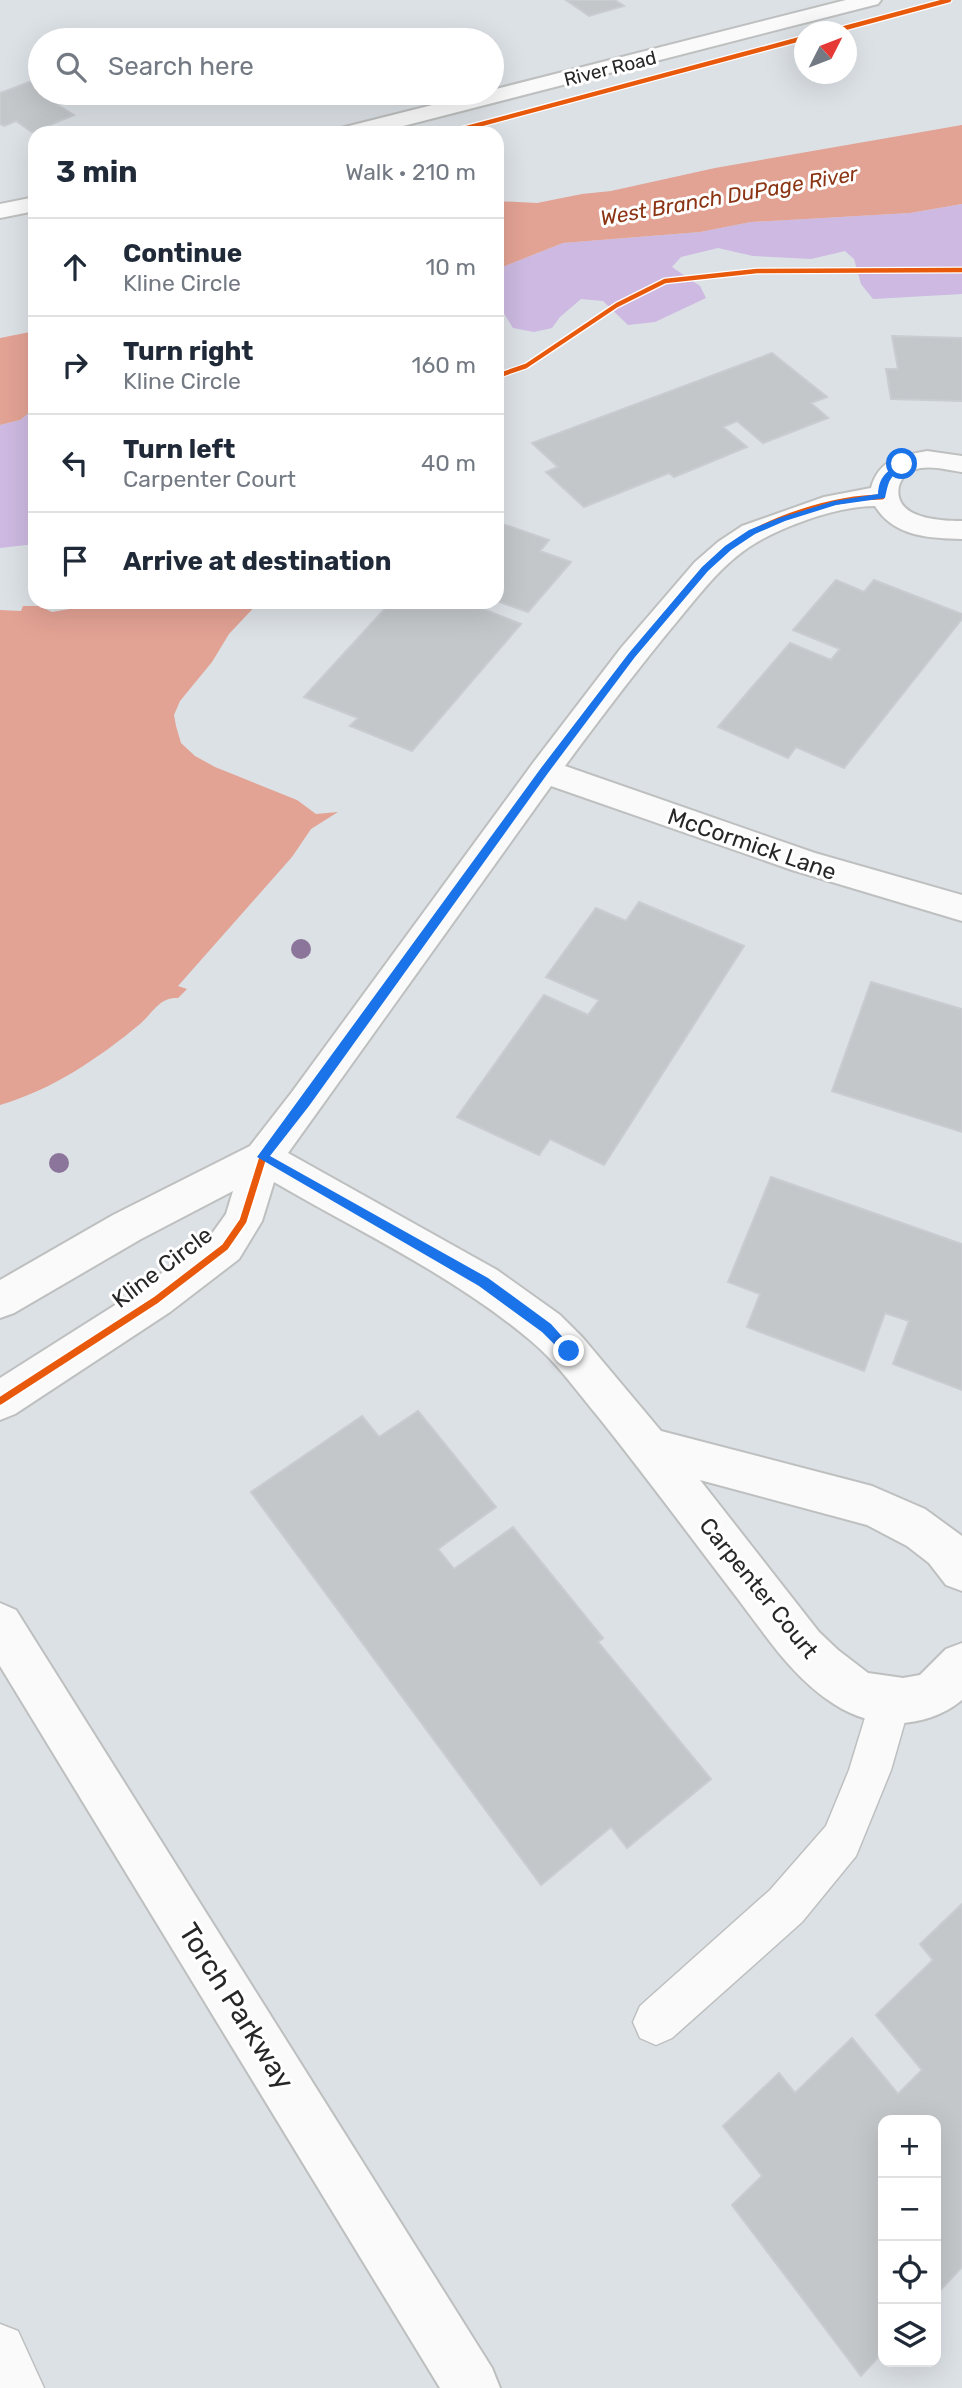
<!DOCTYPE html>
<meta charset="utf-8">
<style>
body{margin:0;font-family:Rubik,sans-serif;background:#f6f6f7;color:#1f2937}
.controls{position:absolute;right:21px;bottom:21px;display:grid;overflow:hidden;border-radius:14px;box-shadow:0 7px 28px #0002}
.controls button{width:63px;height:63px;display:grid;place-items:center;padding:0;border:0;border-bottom:2px solid #e0e1e3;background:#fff;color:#1f2937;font:35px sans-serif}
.compass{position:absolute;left:794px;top:21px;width:63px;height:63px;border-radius:50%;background:#fff;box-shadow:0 7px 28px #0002;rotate:48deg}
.stop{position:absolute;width:21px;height:21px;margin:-16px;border:5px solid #1a73e8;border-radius:50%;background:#fff}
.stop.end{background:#1a73e8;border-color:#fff;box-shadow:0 2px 7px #0008}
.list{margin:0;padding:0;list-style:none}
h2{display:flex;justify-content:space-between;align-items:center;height:91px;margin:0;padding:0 28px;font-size:30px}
h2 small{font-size:23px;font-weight:400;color:#747a83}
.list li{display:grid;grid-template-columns:46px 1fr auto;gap:21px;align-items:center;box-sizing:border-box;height:98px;padding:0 28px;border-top:2px solid #e0e1e3}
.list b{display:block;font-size:26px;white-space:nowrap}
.list p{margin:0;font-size:23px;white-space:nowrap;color:#747a83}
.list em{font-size:23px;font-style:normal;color:#747a83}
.icon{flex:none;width:38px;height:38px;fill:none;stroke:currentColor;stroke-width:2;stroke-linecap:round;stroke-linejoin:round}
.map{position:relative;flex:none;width:962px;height:2388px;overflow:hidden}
.search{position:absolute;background:#fff;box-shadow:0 7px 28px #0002;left:28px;top:28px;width:476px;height:77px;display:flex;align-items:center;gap:18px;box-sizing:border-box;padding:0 24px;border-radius:38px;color:#747a83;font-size:26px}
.panel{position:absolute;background:#fff;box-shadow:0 7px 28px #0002;left:28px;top:126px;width:476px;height:483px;border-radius:21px}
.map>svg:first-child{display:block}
</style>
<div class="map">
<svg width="962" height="2388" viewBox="0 0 962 2388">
<rect width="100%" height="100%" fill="#dce1e6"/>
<!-- green -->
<path fill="#cdb9e1" d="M962,204V294L873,299L861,284L854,259L845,251L811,259L753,256L718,248L681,257L672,267L700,286L706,298L655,322L628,325L603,301L581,299L560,317L552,328L534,332L513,328L503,312L497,311V269L563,243L700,232L751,222L910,213Z
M35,408V544L0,548V425L20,420Z"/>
<!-- water -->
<path fill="#e2a294" d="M962,125V204L910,213L751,222L700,232L563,243L497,269V201L537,203L582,194L611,191L715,168Z
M35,331V408L20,420L0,425V338Z
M111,602H259L229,634L212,662L180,701L174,715L176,726L181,743L195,756L215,767L297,800L316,814L338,812L311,829L292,857L178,986L187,989L178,998C159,997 153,1013 140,1024C99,1058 52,1090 0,1105V610L21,611L23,606H39L52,612Z"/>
<!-- building -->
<path fill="#c4c7ca" stroke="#c9ccd0" stroke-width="2" d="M566,0H615L624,6L589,16Z
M234,33L241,40H201Z
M392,33L399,40H362Z
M40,78V93H68L50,100L74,115L32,132L16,121L4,126L0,124V93Z
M892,336L962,338V401L891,399L886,369H898Z
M772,353L827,397L811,403L828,418L763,443L737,421L723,427L747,447L674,477L669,473L584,507L546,472L558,467L532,443Z
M497,522L549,540L540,551L571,562L528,612L497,601Z
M836,580L864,592L874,580L962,614V619L844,768L796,747L788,758L718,727L790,643L831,660L840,649L793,630Z
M391,602H482L478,607L521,624L412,751L350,726L358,718L304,697Z
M639,902L744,946L604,1165L550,1139L539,1155L457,1117L544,995L588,1015L599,1000L546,977L596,908L626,921Z
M871,982L962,1009V1132L832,1091Z
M771,1177L962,1244V1390L893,1364L909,1321L885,1313L864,1371L747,1327L760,1294L728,1282Z
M418,1411L496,1507L438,1549L454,1569L513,1527L603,1638L598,1642L711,1779L627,1848L611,1827L541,1885L251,1492L362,1416L379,1437Z
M962,1904V2267L936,2295V2120H883V2352L861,2376L732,2205L762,2176L723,2126L779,2073L795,2093L852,2038L898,2094L922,2070L876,2015L933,1960L920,1944Z"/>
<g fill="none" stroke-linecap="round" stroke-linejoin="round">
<defs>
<path id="lane" d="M890,1679L905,1685L911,1700L891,1770L856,1856L802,1922L672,2038L656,2045L640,2038L633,2022L640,2006L770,1890L826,1826L849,1770L875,1685Z
M0,2324L18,2331L44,2388H0Z"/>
<path id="street" d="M846,0H881L878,4L376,133H338L341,128L480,93H492V90Z
M35,197V211L0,218V204Z
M927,451L962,456V472C947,470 928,464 913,470C906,473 901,479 899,486C892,519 941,521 962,521V539C929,538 894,537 875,506C835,506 768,530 737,556C715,574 697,597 679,619C639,667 602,716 565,766L815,853L962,895V921L792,870L551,786L288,1153L497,1270L560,1315L583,1338L661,1431L872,1486L925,1509L962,1536V1591L946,1585L929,1563L907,1546L867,1525L700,1480L819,1632L838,1650L868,1673L903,1678L920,1675L946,1649L962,1643V1700C925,1730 874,1730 834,1704C793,1678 767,1637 738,1599C692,1539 647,1478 600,1419C578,1393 557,1362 530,1340C454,1276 360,1232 274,1182L262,1221L239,1259L170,1312L15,1414L0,1420V1378L142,1288L211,1235L226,1214L233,1191L141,1239L14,1313L0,1318V1280L113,1215L250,1146L292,1092L533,763L621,648L695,562L718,542L742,526L824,497L871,488C879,459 900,456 927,451Z
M0,1603L16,1610L492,2368L500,2388H440L0,1666Z"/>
</defs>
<!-- lane casing -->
<use href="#lane" stroke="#bebfbf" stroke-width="3"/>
<!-- street casing -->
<use href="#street" stroke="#bebfbf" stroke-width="4"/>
<!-- lane -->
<use href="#lane" fill="#fafafb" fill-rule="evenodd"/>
<!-- street -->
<use href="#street" fill="#fafafb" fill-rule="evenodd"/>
<defs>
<path id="cycleway-far2" d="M830,32L949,0
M448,133L804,38
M497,376L526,366L617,305L665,281L757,271L962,270"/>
<path id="cycleway-far1" d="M447,906C514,813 579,718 653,630C677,602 699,571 728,548C765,519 835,497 882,497"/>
<path id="cycleway" d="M0,1401L156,1300L225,1247L243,1221L263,1157L448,904"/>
</defs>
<!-- cycleway-far2 casing -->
<use href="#cycleway-far2" stroke="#fff" stroke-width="7"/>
<!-- cycleway-far1 casing -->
<use href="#cycleway-far1" stroke="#fff" stroke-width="9"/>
<!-- cycleway casing -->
<use href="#cycleway" stroke="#fff" stroke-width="11"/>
<!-- cycleway-far2 -->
<use href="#cycleway-far2" stroke="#e8590c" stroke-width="4.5"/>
<!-- cycleway-far1 -->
<use href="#cycleway-far1" stroke="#e8590c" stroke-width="5"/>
<!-- cycleway -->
<use href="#cycleway" stroke="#e8590c" stroke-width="7"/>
</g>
<!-- trees -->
<g fill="#8c759b">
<circle cx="301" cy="949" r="10"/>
<circle cx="59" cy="1163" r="10"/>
</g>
<!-- route -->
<path fill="#1a73e8" d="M900,463L907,464C889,479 890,476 885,498L836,505L785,521L755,534L731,550L708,571L635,657L548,773L309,1106L270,1156L488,1278L551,1324L575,1351L573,1355H565L542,1332L479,1286L257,1157L541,768L629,653L702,567L725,546L749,530L779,518L834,501L878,494C879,477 886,472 900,463Z"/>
<g text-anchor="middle" stroke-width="6" stroke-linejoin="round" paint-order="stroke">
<!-- far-street labels -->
<g font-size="19" fill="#272727" stroke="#fff">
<text transform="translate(610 68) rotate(-14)" y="7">River Road</text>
</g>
<!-- far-water labels -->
<g font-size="21" font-style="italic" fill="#8c3515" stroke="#fff">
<text transform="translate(729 196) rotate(-10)" y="7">West Branch DuPage River</text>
</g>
<!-- street labels -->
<g font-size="23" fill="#272727" stroke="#fff">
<text transform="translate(752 844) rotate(19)" y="8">McCormick Lane</text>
<text transform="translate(162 1267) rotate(-37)" y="8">Kline Circle</text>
<text transform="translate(759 1588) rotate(51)" y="8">Carpenter Court</text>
</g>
<!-- near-street labels -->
<g font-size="28" fill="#272727" stroke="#fff">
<text transform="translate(237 2006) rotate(58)" y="10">Torch Parkway</text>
</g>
</g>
</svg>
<div class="controls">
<button>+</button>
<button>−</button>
<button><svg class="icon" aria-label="locate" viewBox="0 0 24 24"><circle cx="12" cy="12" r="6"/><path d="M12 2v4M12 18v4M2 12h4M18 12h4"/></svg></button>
<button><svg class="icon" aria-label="layers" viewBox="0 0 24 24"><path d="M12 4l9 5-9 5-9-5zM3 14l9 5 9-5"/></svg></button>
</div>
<svg class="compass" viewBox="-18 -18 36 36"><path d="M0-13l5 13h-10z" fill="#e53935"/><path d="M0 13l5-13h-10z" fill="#747a83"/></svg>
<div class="stop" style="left:902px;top:464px"></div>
<div class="stop end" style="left:569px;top:1351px"></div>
<div class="search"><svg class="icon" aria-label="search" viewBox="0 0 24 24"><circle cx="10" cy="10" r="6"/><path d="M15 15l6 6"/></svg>Search here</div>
<section class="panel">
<h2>3 min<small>Walk · 210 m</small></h2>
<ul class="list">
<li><svg class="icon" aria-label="ahead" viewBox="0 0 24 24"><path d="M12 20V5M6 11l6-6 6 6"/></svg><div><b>Continue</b><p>Kline Circle</p></div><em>10 m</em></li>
<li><svg class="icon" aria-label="right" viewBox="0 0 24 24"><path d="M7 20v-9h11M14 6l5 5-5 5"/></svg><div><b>Turn right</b><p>Kline Circle</p></div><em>160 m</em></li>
<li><svg class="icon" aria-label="left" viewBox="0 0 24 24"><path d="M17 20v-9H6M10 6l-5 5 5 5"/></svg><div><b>Turn left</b><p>Carpenter Court</p></div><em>40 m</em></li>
<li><svg class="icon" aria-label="arrive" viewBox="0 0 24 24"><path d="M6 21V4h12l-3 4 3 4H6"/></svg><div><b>Arrive at destination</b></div></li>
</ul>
</section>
</div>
